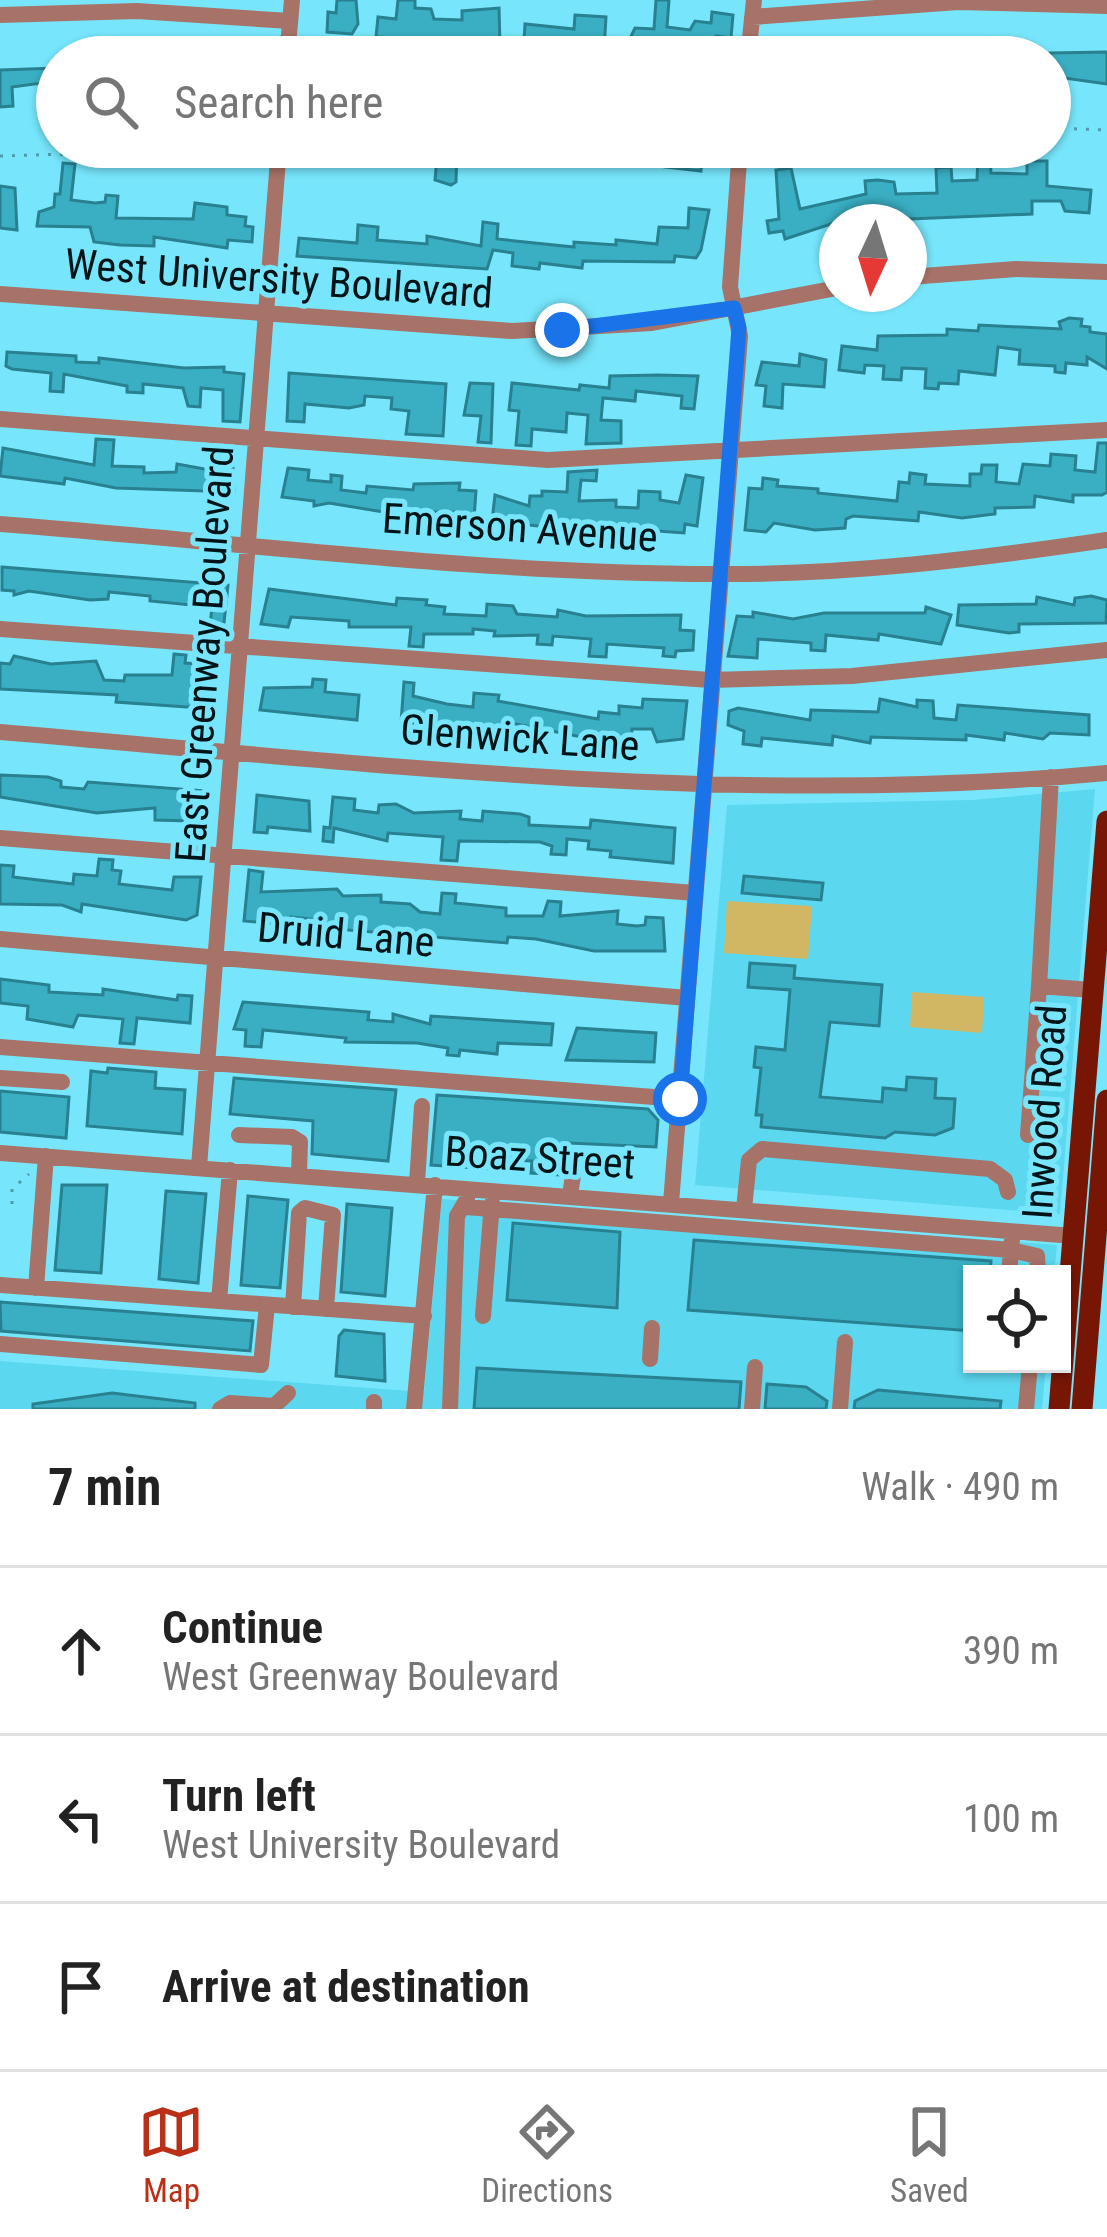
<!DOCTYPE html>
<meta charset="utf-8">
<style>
body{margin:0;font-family:"Roboto Condensed",sans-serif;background:#f6f6f6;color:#222}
.controls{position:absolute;right:36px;bottom:36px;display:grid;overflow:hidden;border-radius:0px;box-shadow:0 3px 9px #0004}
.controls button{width:108px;height:108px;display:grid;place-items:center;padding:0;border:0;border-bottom:3px solid #e0e0e0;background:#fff;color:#222;font:60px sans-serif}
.compass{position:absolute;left:819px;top:204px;width:108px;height:108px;border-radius:50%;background:#fff;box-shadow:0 3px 9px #0004;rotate:184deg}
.stop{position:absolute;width:36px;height:36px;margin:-27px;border:9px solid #1a73e8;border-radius:50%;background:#fff}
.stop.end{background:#1a73e8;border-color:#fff;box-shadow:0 3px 12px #0008}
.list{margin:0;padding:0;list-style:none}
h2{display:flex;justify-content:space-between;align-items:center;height:156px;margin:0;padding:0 48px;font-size:51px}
h2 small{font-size:39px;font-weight:400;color:#767676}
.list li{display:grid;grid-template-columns:78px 1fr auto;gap:36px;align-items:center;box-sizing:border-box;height:168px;padding:0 48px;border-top:3px solid #e0e0e0}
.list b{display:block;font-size:45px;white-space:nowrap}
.list p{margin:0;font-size:39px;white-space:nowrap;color:#767676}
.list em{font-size:39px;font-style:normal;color:#767676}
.icon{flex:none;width:66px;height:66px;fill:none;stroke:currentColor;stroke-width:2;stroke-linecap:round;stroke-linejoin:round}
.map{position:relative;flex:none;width:1107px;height:1409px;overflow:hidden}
.search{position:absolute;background:#fff;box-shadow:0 3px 9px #0004;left:36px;right:36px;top:36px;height:132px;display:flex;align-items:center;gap:30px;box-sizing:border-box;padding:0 42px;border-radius:66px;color:#767676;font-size:45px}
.sheet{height:660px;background:#fff}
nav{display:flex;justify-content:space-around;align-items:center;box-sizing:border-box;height:168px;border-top:3px solid #e0e0e0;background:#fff;font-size:33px;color:#767676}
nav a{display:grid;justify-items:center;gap:6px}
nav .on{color:#bb2f16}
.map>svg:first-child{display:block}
</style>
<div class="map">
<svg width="1107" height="1409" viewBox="0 0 1107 1409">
<rect width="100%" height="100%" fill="#77e6fc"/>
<!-- built -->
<path fill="#5bd7ef" d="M1095,789L1060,1214L695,1185L727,805L972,800Z
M442,1199L1057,1245L1054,1274H972V1364H1046L1042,1409H0V1361L424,1392Z"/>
<!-- green -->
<path fill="#d1b663" d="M727,901L812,906L808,959L724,953Z
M912,992L984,997L982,1033L910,1027Z"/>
<!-- building -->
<path fill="#3aafc4" stroke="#288090" stroke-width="3" d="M337,0H356L358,24L352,34L327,32L328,12L336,13Z
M398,0H415V8L431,9L434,19L462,20V11L499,8L500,45L376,37L378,17L396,19Z
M656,0H669L667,27L690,30L695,21L711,23L712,12L733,15L731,38L716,36L714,53L668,48L656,54L626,47L635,28L654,29Z
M575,15L606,17L604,50L548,49V43L524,41L525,24L574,29Z
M1107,52V84L1050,76V53Z
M57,68V81L12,87L13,106L0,107V70Z
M438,147H457L456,182L451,185L435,180Z
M657,147H708V158H702L701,171L665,167L666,162L655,161Z
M990,155L991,173L1027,174V161H1047V186L1091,190L1089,213L1065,211L1061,201H1032V214L837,222L785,239L783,231L769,233L767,221L779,219L776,170L791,168L800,209L866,194L865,181L878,180L894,182L896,194L937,193L936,168L951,167L952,181L977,180L978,156Z
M63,163L75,164L71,200L95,203L105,202L106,195L118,196L116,218L193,219L195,203L227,207V215L246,217L245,226L253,227L252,242L228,240L227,248L154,237V246L120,245L94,242L90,227L37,226L39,212L54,207L55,194H60Z
M0,186L15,188L17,230L0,228Z
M689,208L709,210L701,250L696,258L675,256L674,262L583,261L582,268L540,263L539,269L512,266L513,253L493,250L487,269L297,256L299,238L357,243L358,225L378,227L377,240L427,244V236L481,246L483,222L498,224L497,239L574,247V242L616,245V240L657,244L659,227L688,228Z
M1069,318L1082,319L1081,326L1090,327V332L1107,334V369L1087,357V365L1066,363L1065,373L1055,372V366L1019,364L1020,350L998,347L995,375L959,371L958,384L939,383L938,389L925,388L926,369L902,368L901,380L883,379L884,366L865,365L864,373L839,370L842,346L877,350L878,336L947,335V329L978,331L979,325L1061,329L1059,322Z
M7,352L76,356V362L99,363V358L184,368L224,367V372L244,374L240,422L223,421V390L201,388L200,407L188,406L183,388L143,384V393L127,392V386L64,374L63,392L50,391L51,373L12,369L6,366Z
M800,354L826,360L824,387L783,384L782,408L764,406L766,386L756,385L762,362L799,366Z
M289,373L446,384L443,436L406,434L409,411L391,409L392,398L365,396L364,405L349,408L305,404L304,422L287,421Z
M658,375L698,376L694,409L681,408L682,396L636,391L635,401L603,398L601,420L621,421V443L586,444L588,415L567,413L566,432L532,429L531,446L516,445L519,411L509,410L512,383L579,390L580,385L609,388L610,376Z
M470,383L493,384L491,443L478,442L481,416L464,415Z
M96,439L114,440L112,466L144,467V473L176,472L177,464L210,470L213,448L232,449L234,492L116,488L65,478L64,484L0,476L3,448L94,465Z
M1098,443H1107V492L1102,495H1073V502L1035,496L1034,507L995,508V514L962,518L919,512L918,521L853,516L846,519L845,528L815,530L774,523L766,532L745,530L749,488L762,489L763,478L778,480L777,486L818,489V493L897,501L899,482L909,483L910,473L926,475L925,484L970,486V474H981L982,465H997L996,482L1019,484L1023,464L1050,466L1051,454L1076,456L1075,470L1095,472Z
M288,468L309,470L308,480L331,482V475L342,476L341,490L366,493L367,486L413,490L414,484L460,483L459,490L476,491L474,519L461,518L462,512H415L414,517L329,503L314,506V501L282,497Z
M597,470L596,481L581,480L579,501L616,500V507L638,508L639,491L660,492V500L679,503L686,475L703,478L697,526L685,524L684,533L616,528L593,532L492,521L495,495L529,506L530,496H542V491L567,492L568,472Z
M2,567L228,585L224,623L210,625L212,607L150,601V596L109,592L108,599L90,600L29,591L14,595V591L2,590Z
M269,589L396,605L397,598L427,600L426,605L445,607L444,614L486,616L487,604L513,606L517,614L557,617L558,610L586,616L681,615L680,630L694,631L693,650L676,651L675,657L663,656L664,648L607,644L606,657L589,656L591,639L553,636L552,645L537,644L538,635L494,636L495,631L473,629V634H424L423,647L409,646L411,627H349V621L291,617L288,627L261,624Z
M1091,596L1107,600L1106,623L1019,624V632L1009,633L957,625L959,605L1036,604L1037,597L1074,605L1075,598Z
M926,607L951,615L941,644L879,634L878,640L826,635L825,651L811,650V643L758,639L757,658L728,656L737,616L753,617V612L793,619L824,613H925Z
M174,654L186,655L185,663L218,665L215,704L187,707L116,702L117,695L0,689V663L10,664L14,656L51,664L96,661L104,680L124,681L125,675H172Z
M313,679L326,680L325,692L359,695L357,720L260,710L264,688L312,687Z
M404,682L414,683L413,696L447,704L473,707L474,693L499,695L498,701L598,719L599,712L619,714V706L642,708L643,699L687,701L683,739L657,742L652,729H632L631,740L602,741L511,723L487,730L401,723Z
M880,699L917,707V700L933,701L934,718L956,720L958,705L1089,715V735L1050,733L1043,739L1005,733L1004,740L966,735V740L871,737L870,743L833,736L832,745L762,738L761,746L743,744L744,731L728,725L729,711L738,708L810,720L811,710L878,712Z
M0,775L48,777L61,781V787L84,789L88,782L207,791L201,832H188L189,821L155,820V808L97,813L0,797Z
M257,795L309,801L310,831L268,827L267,833L254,832Z
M333,797L355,799L354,810L378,813L379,805L396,804L414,813L461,811L460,819L482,821L483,811L520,814L529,817V825L590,828L591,820L675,828L673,863L610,857L611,851L588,849L589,841L567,839L566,855L551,854L552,846L540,842L459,841L457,861L441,860L443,837L388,833L387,841L334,828L333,842L323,841L324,827L330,828Z
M99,859L113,860L112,870L121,871L119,884L172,890L174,877H201L197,915L186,920L82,904L81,912L62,905L0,904V865L14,866L13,877L73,884L74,874L97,876Z
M249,870L263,872L261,892L337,889L343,896L381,895V902L410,904L420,912L440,914L442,893L456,894L455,903L506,908V916H543L548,901L561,902L560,916L618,911L617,924L637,926L645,925L646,917L663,918L665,951H594L536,939L508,937L507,943L310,927L311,919L291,917V925L244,921Z
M744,876L823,883L821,900L742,893Z
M750,963L795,966L794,978L882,985L879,1026L830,1022L820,1097L882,1102L883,1088L906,1090L907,1077L936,1079L935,1098L955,1099L953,1128L935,1135L895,1132L885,1138L761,1127L762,1115H756L761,1068L754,1067L756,1047L785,1050L790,990L748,987Z
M0,979L49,985V992L103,995V989L177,1000L178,995L192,996L190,1023L137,1018L134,1044L120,1043L123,1019L78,1015L73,1027L27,1019L28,1006L0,1003Z
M243,1002L369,1012L368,1020L393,1022V1014L430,1024L431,1016L553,1024L551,1045L498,1043L497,1054L460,1050L459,1056L447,1055L448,1048L417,1043L345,1042L346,1038L263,1030L261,1047L245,1046L246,1030L234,1029Z
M577,1028L656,1033L654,1062L566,1060Z
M108,1068L156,1072L155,1088L185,1090L182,1134L87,1126L91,1071L107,1073Z
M234,1078L396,1090L388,1161L312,1154L313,1121L230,1114Z
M0,1091L69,1097L66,1138L0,1132Z
M437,1095L648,1109L658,1120L656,1147L569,1143L560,1175L531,1173L532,1161L511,1160V1170L431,1165Z
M62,1185H107L101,1273L55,1270Z
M166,1191L206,1194L198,1283L159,1279Z
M248,1196L288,1200L280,1288L241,1285Z
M347,1204L392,1208L385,1296L341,1292Z
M513,1223L620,1232L617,1308L507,1300Z
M694,1240L991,1261L990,1274H972V1331L688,1310Z
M0,1302L253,1321L250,1351L1,1331Z
M344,1330L384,1334L385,1381L336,1376L339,1336Z
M477,1368L741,1382L739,1409H474Z
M767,1384L806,1387L827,1401L826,1409H765Z
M878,1390L1001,1401L1000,1409H854L855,1401Z
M112,1393L195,1403V1409H33V1404Z"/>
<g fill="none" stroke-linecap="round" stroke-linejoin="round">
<!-- path -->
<path stroke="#4d9bab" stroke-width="3" stroke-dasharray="3 9" stroke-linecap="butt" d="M1050,128L1107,130
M752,154L804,147
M0,156L135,152L262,161
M12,1204V1189L29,1174"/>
<!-- minor -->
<path stroke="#a77267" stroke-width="16" d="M0,15L137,11L290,21
M752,17L958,2L1107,6
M287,57L292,0
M748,57L754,0
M909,277L1016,269L1107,272
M0,294L512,331L652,323L837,288
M0,419L548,460L1107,430
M0,524C238,542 479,574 717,574C848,575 978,559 1107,540
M0,629L710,680L852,676L1107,650
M0,732C367,763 738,808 1107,773
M1051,777L1039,986L1092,990
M0,838L695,893
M0,939L687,998
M0,1047L680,1099
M0,1078L62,1082
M239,1135L292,1137L300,1142L299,1174
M1028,1135L1039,986
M0,1153L1074,1236
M199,1167L279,147
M417,1183L422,1106
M570,1195L575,1163L617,1165
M671,1203L740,336L730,287L740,147
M466,1207L1011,1250L1037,1256L1038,1274
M744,1209L749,1160L762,1149L990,1169L1005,1180L1008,1192
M1009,1274L1012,1239
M0,1285L424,1316
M36,1288L46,1156
M219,1301L230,1170
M293,1307L299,1213L305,1208L333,1215L326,1309
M483,1316L492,1203
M0,1344L261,1365L267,1305
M650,1359L652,1328
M220,1409L230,1403L274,1406L288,1393
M374,1409V1402
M414,1409L435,1185
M450,1409L457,1216L467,1199
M752,1409L755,1367
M840,1409L845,1342
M1026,1409L1030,1364"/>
<!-- major -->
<path stroke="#771605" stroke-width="21" d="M1059,1409L1107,821
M1082,1409L1107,1100"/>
</g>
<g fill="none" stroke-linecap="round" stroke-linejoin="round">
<!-- route -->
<path stroke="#1a73e8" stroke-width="15" d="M562,330L734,308L739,328L680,1099"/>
</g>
<g text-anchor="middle" stroke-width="10" stroke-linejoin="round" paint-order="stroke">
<!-- street labels -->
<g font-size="42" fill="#001418" stroke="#77e6fc">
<text transform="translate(279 278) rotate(4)" y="15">West University Boulevard</text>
<text transform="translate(520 527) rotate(4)" y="15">Emerson Avenue</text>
<text transform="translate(204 654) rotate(-86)" y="15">East Greenway Boulevard</text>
<text transform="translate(520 737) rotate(4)" y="15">Glenwick Lane</text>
<text transform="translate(346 934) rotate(5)" y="15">Druid Lane</text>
<text transform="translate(1044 1112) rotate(-86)" y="15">Inwood Road</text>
<text transform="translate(540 1157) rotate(4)" y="15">Boaz Street</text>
</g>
</g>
</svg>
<div class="controls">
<button><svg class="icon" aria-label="locate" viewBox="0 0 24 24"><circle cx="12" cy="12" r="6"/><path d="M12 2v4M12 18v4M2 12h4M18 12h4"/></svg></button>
</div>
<svg class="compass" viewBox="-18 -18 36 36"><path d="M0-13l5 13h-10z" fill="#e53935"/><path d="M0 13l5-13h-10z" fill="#767676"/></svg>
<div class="stop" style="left:680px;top:1099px"></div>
<div class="stop end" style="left:562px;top:330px"></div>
<div class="search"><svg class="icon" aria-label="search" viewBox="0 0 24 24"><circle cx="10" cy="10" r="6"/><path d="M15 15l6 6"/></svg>Search here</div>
</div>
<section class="sheet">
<h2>7 min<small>Walk · 490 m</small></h2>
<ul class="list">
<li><svg class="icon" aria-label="ahead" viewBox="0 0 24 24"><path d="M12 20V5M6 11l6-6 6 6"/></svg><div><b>Continue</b><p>West Greenway Boulevard</p></div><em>390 m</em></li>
<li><svg class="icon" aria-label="left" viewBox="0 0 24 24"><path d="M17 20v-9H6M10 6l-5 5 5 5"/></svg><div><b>Turn left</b><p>West University Boulevard</p></div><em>100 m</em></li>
<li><svg class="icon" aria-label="arrive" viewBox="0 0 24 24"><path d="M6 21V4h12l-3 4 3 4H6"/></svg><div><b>Arrive at destination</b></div></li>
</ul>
</section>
<nav>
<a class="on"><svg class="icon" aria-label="map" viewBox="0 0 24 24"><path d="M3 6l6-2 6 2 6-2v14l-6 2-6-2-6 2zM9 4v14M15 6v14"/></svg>Map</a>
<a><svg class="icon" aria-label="directions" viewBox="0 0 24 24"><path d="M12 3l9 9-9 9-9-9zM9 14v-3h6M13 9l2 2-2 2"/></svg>Directions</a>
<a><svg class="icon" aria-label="saved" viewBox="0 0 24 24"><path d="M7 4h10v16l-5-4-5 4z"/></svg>Saved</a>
</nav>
